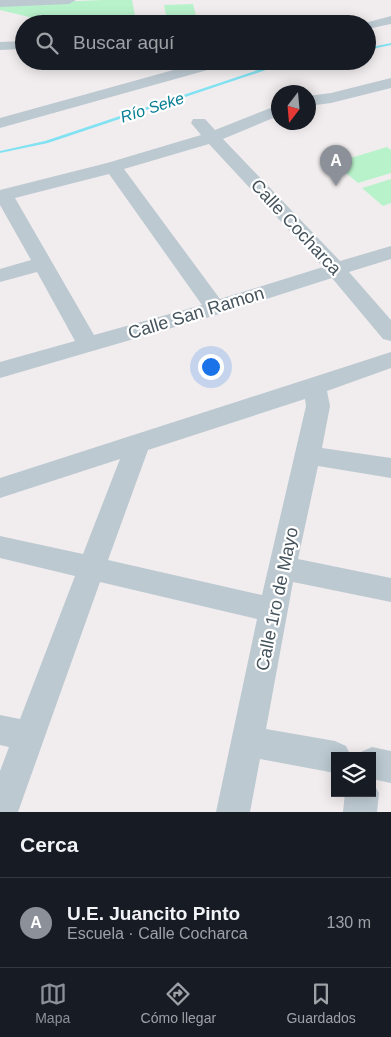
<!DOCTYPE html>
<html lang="es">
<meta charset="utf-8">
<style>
body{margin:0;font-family:Helvetica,sans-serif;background:#242831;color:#f1f3f6}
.controls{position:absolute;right:15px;bottom:15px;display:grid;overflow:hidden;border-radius:0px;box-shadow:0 2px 12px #0003}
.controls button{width:45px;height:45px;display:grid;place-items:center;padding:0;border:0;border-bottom:1px solid #363941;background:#171b24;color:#f1f3f6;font:25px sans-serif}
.compass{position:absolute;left:271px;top:85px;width:45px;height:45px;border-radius:50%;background:#171b24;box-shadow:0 2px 12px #0003;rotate:196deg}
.you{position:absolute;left:210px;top:366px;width:18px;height:18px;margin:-12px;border:4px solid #fff;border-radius:50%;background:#1a73e8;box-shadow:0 0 0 8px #1a73e833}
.badge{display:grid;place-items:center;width:32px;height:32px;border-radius:50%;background:#8c9099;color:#fff;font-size:16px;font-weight:700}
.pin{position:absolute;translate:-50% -41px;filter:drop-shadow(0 1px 2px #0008)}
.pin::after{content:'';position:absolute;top:26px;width:18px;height:15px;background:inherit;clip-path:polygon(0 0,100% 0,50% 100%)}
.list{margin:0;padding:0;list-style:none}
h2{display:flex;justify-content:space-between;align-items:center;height:65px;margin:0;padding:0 20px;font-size:21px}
h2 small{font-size:16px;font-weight:400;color:#9ea1a6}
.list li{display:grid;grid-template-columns:32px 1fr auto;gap:15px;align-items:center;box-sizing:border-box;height:90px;padding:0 20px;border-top:1px solid #363941}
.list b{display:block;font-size:19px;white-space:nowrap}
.list p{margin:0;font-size:16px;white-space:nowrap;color:#9ea1a6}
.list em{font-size:16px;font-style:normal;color:#9ea1a6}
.icon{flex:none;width:28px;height:28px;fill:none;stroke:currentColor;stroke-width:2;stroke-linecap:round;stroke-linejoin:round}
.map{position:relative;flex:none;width:391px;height:812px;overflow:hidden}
.search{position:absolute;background:#171b24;box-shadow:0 2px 12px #0003;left:15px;right:15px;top:15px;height:55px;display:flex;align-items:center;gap:12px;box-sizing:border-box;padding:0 18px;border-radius:28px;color:#9ea1a6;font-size:19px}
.sheet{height:155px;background:#171b24}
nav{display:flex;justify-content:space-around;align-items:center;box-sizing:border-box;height:70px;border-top:1px solid #363941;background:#171b24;font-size:14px;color:#9ea1a6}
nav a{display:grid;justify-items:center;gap:2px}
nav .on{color:#8c9099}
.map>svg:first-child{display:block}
</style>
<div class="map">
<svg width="391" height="812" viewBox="0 0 391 812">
<rect width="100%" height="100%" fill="#f1edee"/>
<!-- green -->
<path fill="#b8f2cb" d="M104,0H132L135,16L109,17V24H43L29,17L0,10V4Z
M193,4L198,24H168L164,5Z
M387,147L391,150V173L358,183L334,163Z
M391,179V203L383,206L362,188Z"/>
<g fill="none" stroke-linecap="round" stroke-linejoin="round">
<!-- stream -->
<path fill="#82e2f2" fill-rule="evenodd" d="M391,43V45L367,50V48Z
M296,61H305L269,69L48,143L0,153V151L45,141L267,67Z"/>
<!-- street -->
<path fill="#bdc9d1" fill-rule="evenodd" d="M0,0H76L69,4L0,7Z
M391,16V24L367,29V24H361Z
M24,41V49L0,50V42Z
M206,61H231L229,64L0,128V118Z
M391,78V88L331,103L308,106V96L331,93Z
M278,105V116L223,139L340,261L391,246V259L349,272L391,320V341L383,339L332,278L223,313L0,378V362L75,341L37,272L0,282V269L31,260L0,205V190L107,163L201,135L191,123L193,119H205L215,130ZM209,144L323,267L220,299L124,169ZM109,174L202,305L94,335L15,198Z
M391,352V368L327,391L330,406L322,448L391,458V478L318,466L298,559L391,578V602L293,582L266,729L335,741L346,746L351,756H335V773L260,759L250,812H216L257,619L100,582L18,812H0V771L9,747L0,745V715L20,719L75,576L0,558V536L83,554L120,459L0,498V478ZM305,399L306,406L262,595L108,560L148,450Z
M372,747L391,751V783L372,779V756H359L361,752Z
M372,781L379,793L377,812H343L345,793H372Z"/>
</g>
<g text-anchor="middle" stroke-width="4.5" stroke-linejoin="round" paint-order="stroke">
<!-- far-water labels -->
<g font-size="16" font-style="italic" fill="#057d92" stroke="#fff">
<text transform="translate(152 107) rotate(-18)" y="6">Río Seke</text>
</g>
<!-- street labels -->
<g font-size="18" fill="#44535c" stroke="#fff">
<text transform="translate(296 227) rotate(47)" y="6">Calle Cocharca</text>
<text transform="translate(196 313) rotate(-17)" y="6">Calle San Ramon</text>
<text transform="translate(277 599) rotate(-78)" y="6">Calle 1ro de Mayo</text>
</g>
</g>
</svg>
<div class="controls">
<button><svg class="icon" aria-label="layers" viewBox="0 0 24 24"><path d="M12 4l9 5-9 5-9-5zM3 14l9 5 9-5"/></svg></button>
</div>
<svg class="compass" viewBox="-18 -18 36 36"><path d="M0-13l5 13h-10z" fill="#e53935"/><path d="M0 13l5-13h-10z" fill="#9ea1a6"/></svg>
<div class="you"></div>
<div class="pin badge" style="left:336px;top:186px">A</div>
<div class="search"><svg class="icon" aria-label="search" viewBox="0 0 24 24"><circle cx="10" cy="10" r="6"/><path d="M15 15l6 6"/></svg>Buscar aquí</div>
</div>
<section class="sheet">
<h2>Cerca<small></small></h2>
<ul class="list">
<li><span class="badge">A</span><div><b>U.E. Juancito Pinto</b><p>Escuela · Calle Cocharca</p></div><em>130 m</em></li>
</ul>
</section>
<nav>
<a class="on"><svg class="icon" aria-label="map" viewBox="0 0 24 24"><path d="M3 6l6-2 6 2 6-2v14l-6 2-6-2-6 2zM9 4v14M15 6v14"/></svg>Mapa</a>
<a><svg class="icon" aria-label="directions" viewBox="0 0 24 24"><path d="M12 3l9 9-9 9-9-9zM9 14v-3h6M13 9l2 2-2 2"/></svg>Cómo llegar</a>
<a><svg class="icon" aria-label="saved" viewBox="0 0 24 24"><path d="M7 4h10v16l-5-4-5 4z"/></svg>Guardados</a>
</nav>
